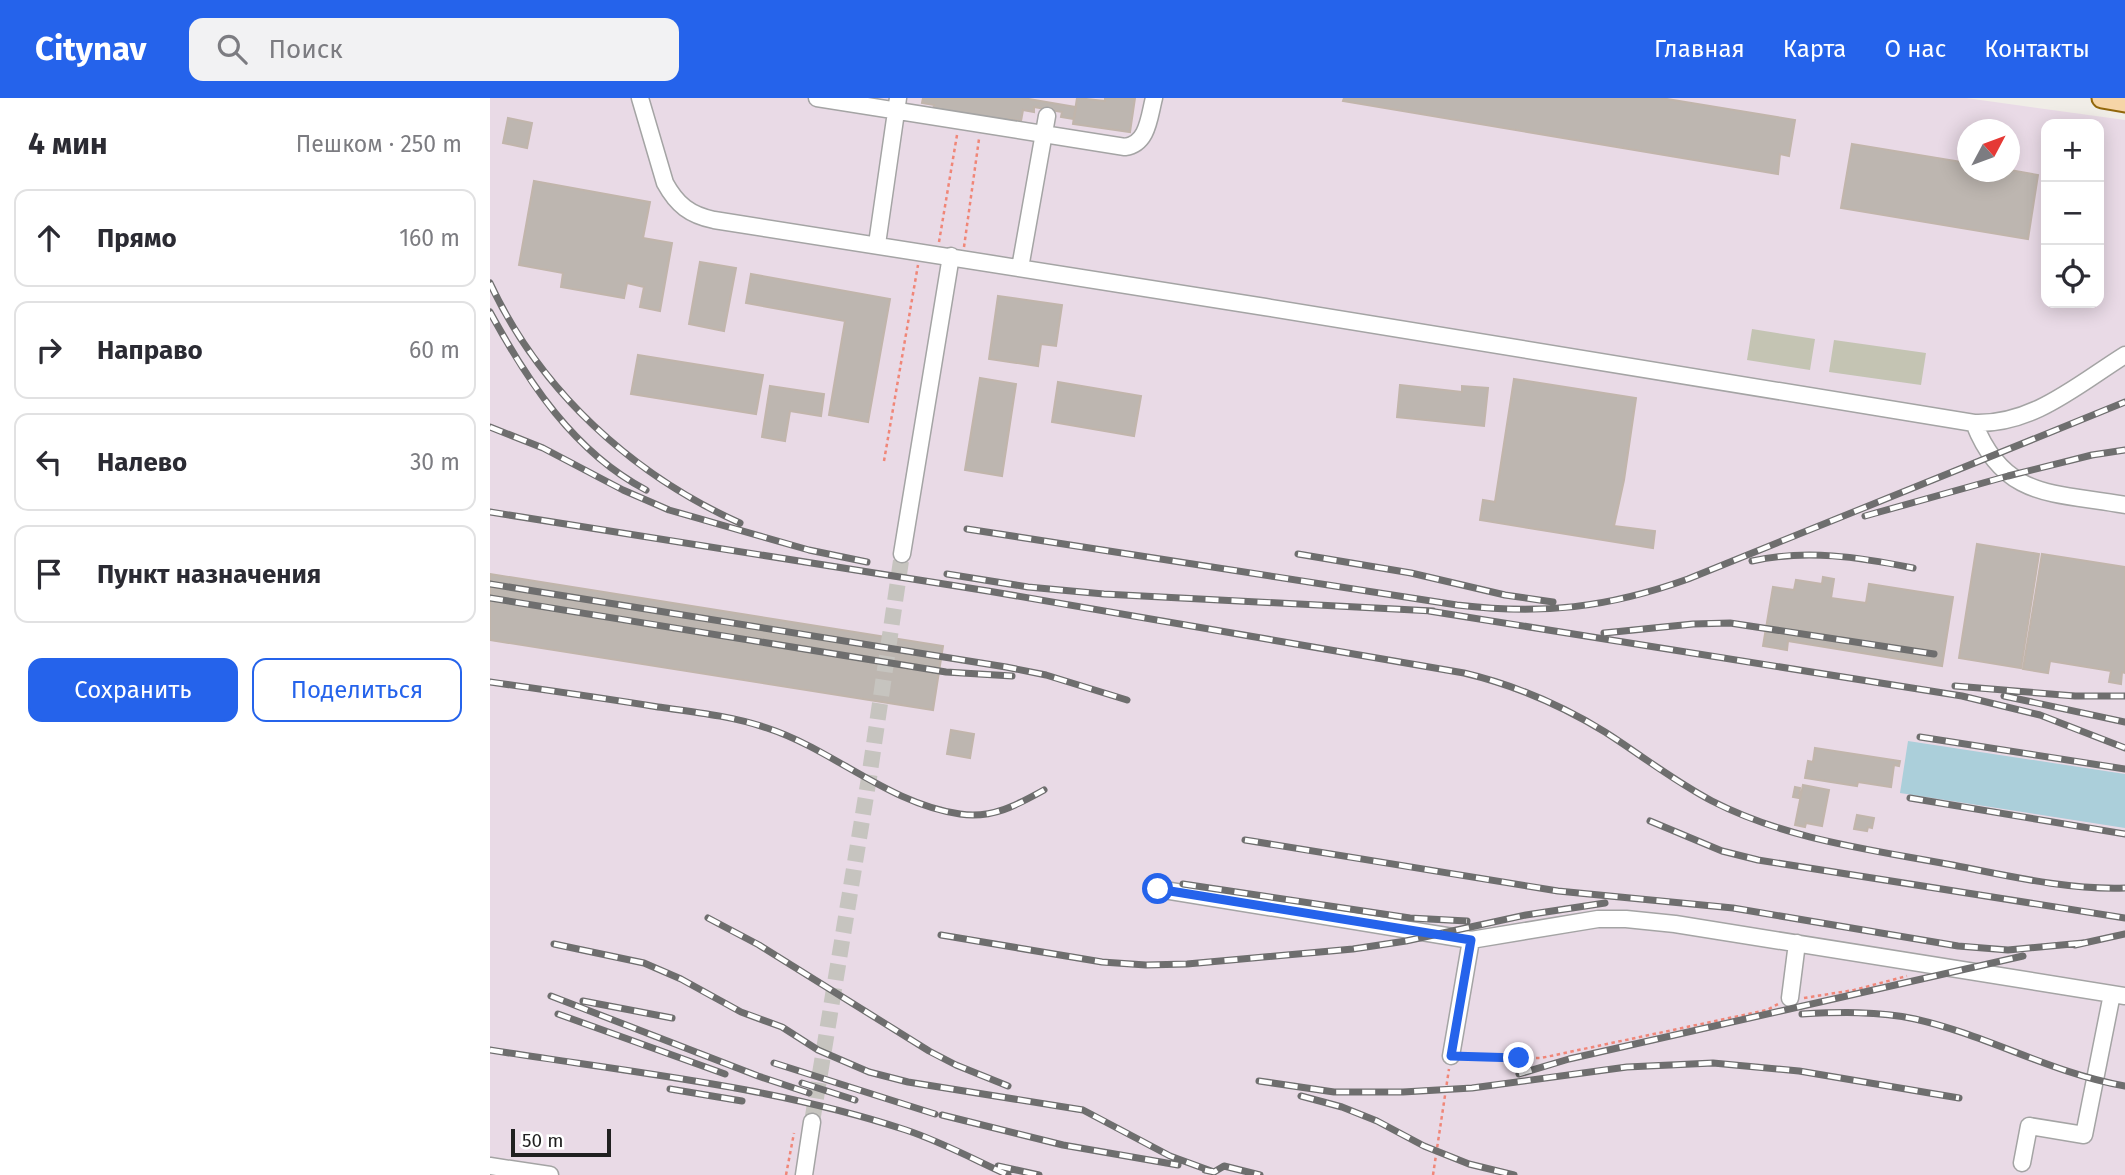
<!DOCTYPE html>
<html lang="ru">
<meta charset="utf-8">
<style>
body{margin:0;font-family:"Fira Sans",sans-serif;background:#f2f2f3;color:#2b2b33}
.controls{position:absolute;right:21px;top:21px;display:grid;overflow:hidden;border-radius:14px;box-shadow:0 4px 18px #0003}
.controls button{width:63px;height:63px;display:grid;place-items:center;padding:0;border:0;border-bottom:2px solid #e1e1e2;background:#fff;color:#2b2b33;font:35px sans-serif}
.compass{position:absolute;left:1467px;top:21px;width:63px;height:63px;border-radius:50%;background:#fff;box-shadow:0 4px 18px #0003;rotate:49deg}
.scale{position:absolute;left:21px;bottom:18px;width:100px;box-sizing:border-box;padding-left:7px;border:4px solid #202020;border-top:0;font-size:19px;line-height:24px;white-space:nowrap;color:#202020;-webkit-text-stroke:5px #fff;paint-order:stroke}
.stop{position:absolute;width:21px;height:21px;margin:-16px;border:5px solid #2563eb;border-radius:50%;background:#fff}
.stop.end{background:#2563eb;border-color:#fff;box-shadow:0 2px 7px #0008}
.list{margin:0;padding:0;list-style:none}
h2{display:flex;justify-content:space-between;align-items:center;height:91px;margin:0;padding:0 28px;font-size:30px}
h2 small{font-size:23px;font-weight:400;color:#7c7c81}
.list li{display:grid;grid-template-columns:46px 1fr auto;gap:21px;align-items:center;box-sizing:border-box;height:98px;margin:0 14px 14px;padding:0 14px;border:2px solid #e1e1e2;border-radius:14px}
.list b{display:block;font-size:26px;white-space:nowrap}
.list em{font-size:23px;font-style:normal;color:#7c7c81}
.actions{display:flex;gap:14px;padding:21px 28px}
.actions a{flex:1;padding:16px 0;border:2px solid #2563eb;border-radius:14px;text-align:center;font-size:24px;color:#2563eb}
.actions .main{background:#2563eb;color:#fff}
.icon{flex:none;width:38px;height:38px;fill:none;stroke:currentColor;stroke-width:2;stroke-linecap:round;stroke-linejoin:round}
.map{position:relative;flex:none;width:1635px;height:1077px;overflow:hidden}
header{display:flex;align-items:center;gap:42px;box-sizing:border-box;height:98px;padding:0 35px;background:#2563eb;color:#fff}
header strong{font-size:33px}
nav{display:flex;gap:38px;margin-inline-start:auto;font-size:24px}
.search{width:490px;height:63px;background:#f2f2f3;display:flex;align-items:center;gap:18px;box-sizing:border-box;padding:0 24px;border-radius:14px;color:#7c7c81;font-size:26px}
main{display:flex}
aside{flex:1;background:#fff}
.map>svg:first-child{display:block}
</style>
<header>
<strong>Citynav</strong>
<div class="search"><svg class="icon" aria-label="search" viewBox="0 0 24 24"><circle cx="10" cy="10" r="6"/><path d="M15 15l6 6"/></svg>Поиск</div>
<nav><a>Главная</a><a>Карта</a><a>О нас</a><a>Контакты</a></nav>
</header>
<main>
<aside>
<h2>4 мин<small>Пешком · 250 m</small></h2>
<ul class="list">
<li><svg class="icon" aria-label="ahead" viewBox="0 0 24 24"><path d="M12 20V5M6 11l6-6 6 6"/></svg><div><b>Прямо</b></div><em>160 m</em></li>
<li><svg class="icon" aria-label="right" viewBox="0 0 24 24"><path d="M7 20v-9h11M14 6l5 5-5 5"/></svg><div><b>Направо</b></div><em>60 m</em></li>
<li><svg class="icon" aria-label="left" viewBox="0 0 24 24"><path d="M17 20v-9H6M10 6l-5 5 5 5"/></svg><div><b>Налево</b></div><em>30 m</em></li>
<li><svg class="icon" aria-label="arrive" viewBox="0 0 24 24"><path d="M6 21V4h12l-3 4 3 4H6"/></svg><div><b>Пункт назначения</b></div></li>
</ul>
<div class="actions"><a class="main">Сохранить</a><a>Поделиться</a></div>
</aside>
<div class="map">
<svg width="1635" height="1077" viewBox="0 0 1635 1077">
<rect width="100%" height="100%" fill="#f0ede7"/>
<!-- industrial -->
<path fill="#e9dae6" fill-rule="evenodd" d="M0,0H1476L1635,22V1077H0ZM1556,26H1609V205H1556ZM1478,32H1520V74H1478Z"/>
<!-- construction -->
<path fill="#c4c4b3" d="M1262,231L1325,241L1320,272L1257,262Z
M1344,242L1436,255L1431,287L1339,274Z"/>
<!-- water -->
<path fill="#abcfda" d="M1418,643L1635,676V730L1410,695Z"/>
<!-- building -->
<path fill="#bdb6b0" stroke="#c1b5ab" stroke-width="2" d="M433,0H533L586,9L584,21L571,19L572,14L544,9V14L533,12L531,23L519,21L518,24L443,12L444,7L432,5Z
M587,0L615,3V0H645L640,34L583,26Z
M854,0H1171L1305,22L1299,58L1290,56L1288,76L853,3Z
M18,20L42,25L37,50L13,45Z
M1362,46L1478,65V74L1520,72L1548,77L1538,141L1351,110Z
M44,83L160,104L153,140L182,145L170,213L150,209L154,189L137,185L134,200L71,189L73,175L29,167Z
M210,164L246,170L234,233L199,226Z
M261,176L400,201L378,324L339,317L355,223L256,205Z
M508,198L572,207L566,248L551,246L548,268L499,261Z
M148,257L273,277L266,316L141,296Z
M490,280L526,286L512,378L475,372Z
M1024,281L1146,300L1134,382L1124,428L1165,433L1163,450L990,422L993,402L1005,404Z
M568,284L651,298L644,338L562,324Z
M910,287L972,294V288L998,290L994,328L907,319Z
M280,288L334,296L331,318L300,313L295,343L272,339Z
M1487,446L1549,456L1531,570L1469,560Z
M1552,456L1635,469V575L1632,574L1631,586L1619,584L1621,573L1560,563L1558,575L1533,571Z
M0,476L453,548L443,612L0,542Z
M1333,479L1344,481L1341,500L1376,505L1379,486L1463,499L1452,568L1298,543L1297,552L1273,548L1283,489L1304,492L1306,482L1332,486Z
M461,632L484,636L480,660L457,656Z
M1325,650L1410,663L1409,668L1404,667L1401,689L1368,684L1367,688L1315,680L1318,663L1323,664Z
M1313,687L1339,692L1332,728L1316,725L1315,729L1305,727Z
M1305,689L1310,690L1309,700L1303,699Z
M1367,717L1384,720L1382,730L1378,729L1377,733L1364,731Z"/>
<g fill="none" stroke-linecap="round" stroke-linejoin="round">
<!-- minor-tunnel -->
<path stroke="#c6c4bf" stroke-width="16" stroke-dasharray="16 8" stroke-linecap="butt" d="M322,1024L379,680L412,456"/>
<defs>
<path id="minor" d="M150,0L175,85C187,107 200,117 224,122L775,209L1484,325C1543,327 1587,287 1635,257
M327,0L635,49C658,46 659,19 664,0
M387,146L408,0
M530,170L557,18
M1484,325C1514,402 1564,394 1635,407
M412,456L461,158
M668,791L981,842
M1300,900L1307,845
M961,958L981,842L1108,821H1136L1185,826L1635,898
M1532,1065L1539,1028L1594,1037L1622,896
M0,1068L60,1077
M314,1077L322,1024"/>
<path id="major" d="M1612,0L1635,4"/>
</defs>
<!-- minor casing -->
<use href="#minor" stroke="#a4a4a4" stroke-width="19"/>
<!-- major casing -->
<use href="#major" stroke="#92670b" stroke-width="23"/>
<!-- path -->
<path stroke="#f08678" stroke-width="2.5" stroke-dasharray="3.5 3.5" stroke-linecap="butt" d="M449,144L467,37
M474,149L489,41
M394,363L428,167
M1314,900L1364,892L1417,878
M976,959L1051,960L1277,912L1288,906
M296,1077L304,1035
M943,1077L959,971"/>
<!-- minor -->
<use href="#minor" stroke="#fff" stroke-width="16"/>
<!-- major -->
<use href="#major" stroke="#f6d5a7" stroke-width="19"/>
<defs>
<path id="rail" d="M0,185C50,293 143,377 250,425
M0,214C38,284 84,354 156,392
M0,329L53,350L133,392L179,412L319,452L377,464
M0,414L498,493L974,575C1025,587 1071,607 1115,634C1151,657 1184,683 1222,703C1296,741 1377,751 1457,766C1515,777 1575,792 1635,790
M1375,418L1518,378L1602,357L1635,352
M477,431L967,507C1052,517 1117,510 1198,481L1635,304
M808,456L921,475L1015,497L1063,504
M1262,463C1316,451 1369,459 1423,470
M457,476L538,489L614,496L943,513
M0,486L516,569L556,577L637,602
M0,500L456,574L522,578
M939,513L1472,598L1550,617L1635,650
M1114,535L1203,526L1240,525L1444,556
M0,584C56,592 112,600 168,609C204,614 242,618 277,630C344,652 399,706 470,716C502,721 527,707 554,692
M1465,588L1585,598H1635
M1514,598L1635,624
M1430,639L1635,671
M1420,700L1635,736
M1160,723L1232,753L1268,762L1635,820
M755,742L1068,793L1243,810L1468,848L1518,852L1593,845
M693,786L920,820L977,823
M218,820L269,847L439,953L466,967L518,988
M451,837L612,864L656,867L697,866L863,851L916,843L1036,817L1115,805
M64,846L154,865L191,881L251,914L292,929L328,952L379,974L418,984L593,1012L680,1058L724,1074
M1585,847L1635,836
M61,898L268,978L319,995
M93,903L182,920
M68,916L235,976
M1312,916C1349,914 1388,913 1425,921C1497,937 1561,975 1635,988
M0,952C139,974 282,988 416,1032C452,1044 485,1062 518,1077
M284,965L445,1016
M1029,976L1079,961L1533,858
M769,983L844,994H913L982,990L1137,969L1223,965L1309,973L1469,1000
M312,985L365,1002
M180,991L252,1003
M811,998L852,1009L887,1023L934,1048L979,1066L1024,1077
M452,1017L573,1047L688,1067
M508,1068L549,1077
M715,1072L724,1074L734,1068L770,1077"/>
</defs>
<!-- rail casing -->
<use href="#rail" stroke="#6e6e6e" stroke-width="7"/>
<!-- rail -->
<use href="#rail" stroke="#fff" stroke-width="4.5" stroke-dasharray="13" stroke-linecap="butt"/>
</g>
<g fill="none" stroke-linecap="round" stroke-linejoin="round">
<!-- route -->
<path stroke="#2563eb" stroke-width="9" d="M668,791L981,842L961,958L1029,960"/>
</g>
</svg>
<div class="controls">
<button>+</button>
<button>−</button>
<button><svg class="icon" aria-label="locate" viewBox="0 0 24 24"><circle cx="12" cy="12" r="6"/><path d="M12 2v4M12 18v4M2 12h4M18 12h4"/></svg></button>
</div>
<svg class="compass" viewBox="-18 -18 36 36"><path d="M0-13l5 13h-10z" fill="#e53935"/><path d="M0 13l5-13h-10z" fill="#7c7c81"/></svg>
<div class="scale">50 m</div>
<div class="stop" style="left:668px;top:791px"></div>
<div class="stop end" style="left:1029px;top:960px"></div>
</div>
</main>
